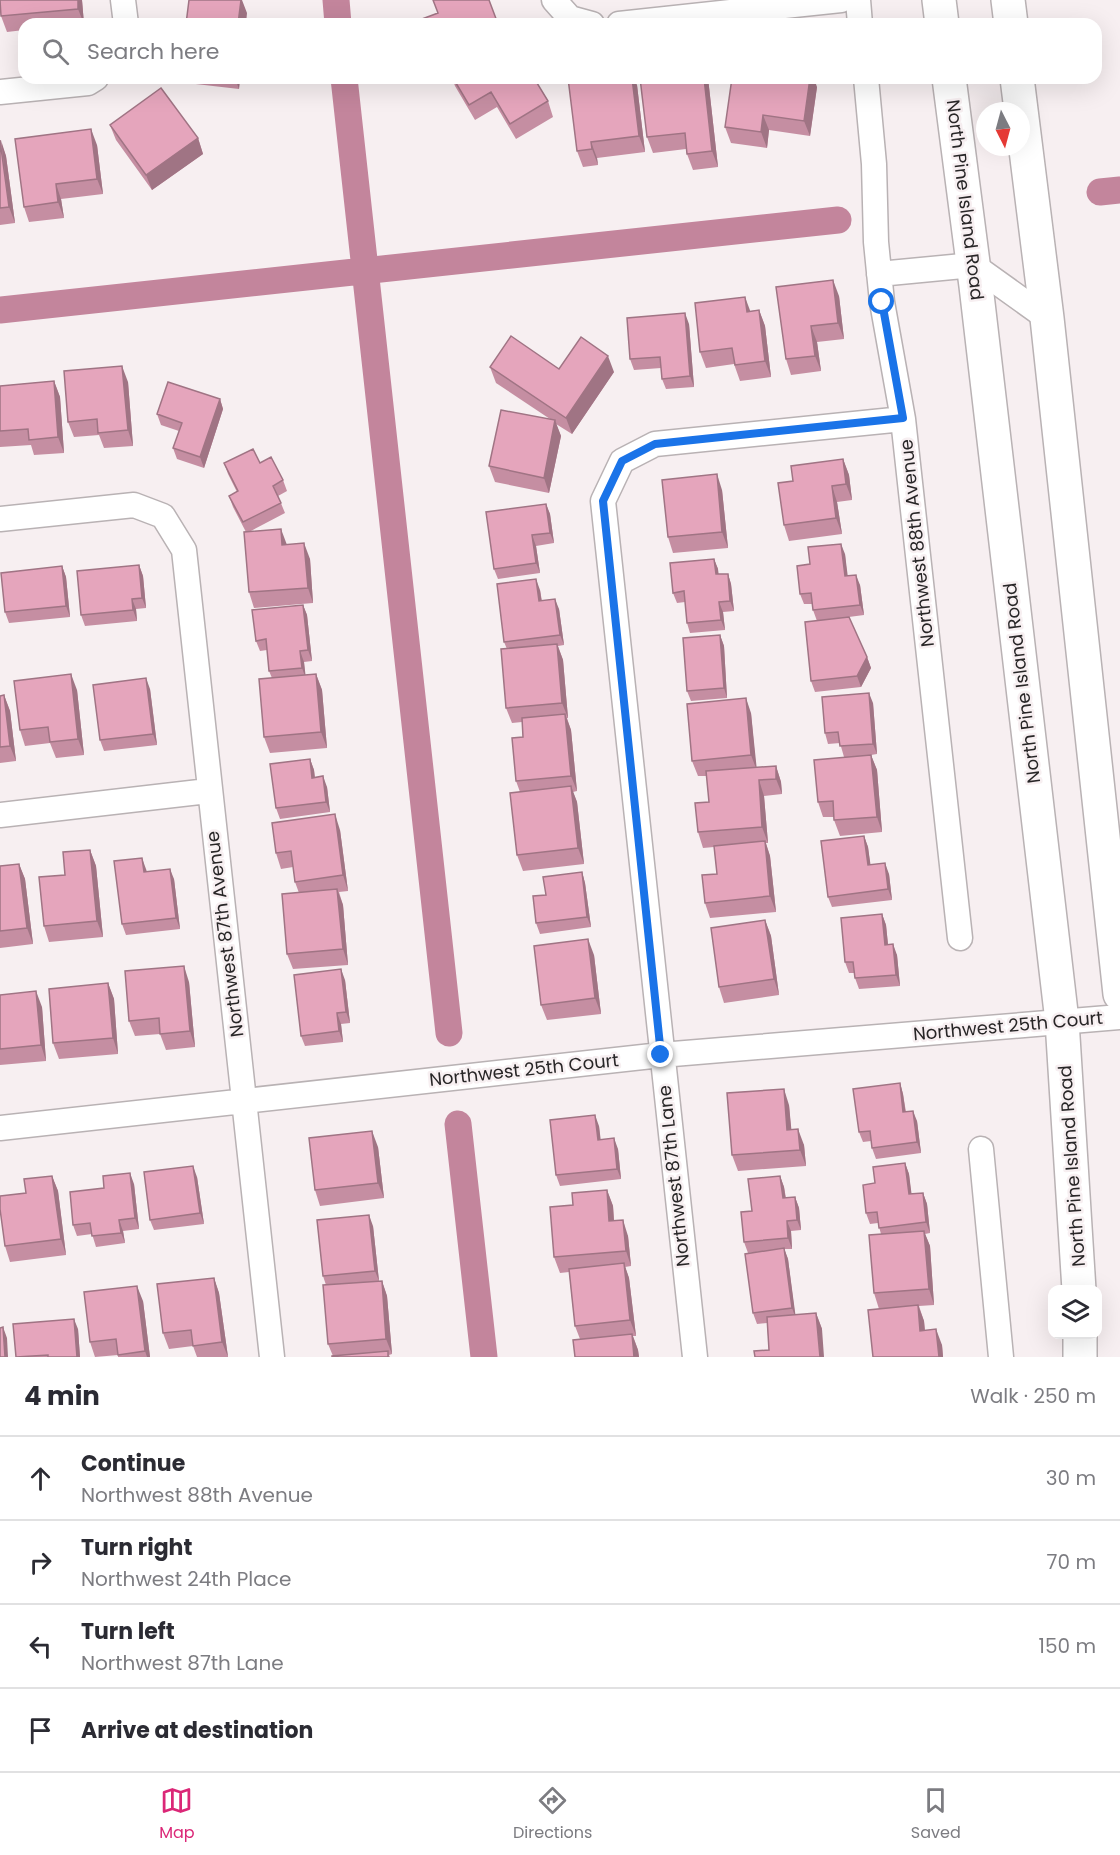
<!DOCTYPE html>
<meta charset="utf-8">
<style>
body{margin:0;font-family:Poppins,sans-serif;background:#f2f2f3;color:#2b2b33}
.controls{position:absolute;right:18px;bottom:18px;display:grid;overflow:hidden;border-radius:12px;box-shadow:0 6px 24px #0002}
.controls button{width:54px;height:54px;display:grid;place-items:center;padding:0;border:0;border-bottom:2px solid #e1e1e2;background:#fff;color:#2b2b33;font:30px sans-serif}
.compass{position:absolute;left:976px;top:102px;width:54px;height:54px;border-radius:50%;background:#fff;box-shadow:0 6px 24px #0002;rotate:174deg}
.stop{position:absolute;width:18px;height:18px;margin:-14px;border:4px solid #1a73e8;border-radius:50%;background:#fff}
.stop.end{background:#1a73e8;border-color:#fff;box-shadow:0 2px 6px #0008}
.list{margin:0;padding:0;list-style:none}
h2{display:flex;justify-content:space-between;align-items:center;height:78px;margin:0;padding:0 24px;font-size:26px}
h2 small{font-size:20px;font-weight:400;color:#7c7c81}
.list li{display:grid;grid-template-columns:39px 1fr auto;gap:18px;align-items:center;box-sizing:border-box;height:84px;padding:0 24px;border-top:2px solid #e1e1e2}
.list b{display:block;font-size:22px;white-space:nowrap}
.list p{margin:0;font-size:20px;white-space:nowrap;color:#7c7c81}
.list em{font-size:20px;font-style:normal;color:#7c7c81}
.icon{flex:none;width:33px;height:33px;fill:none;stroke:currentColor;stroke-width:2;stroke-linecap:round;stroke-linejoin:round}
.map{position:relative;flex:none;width:1120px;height:1357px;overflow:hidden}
.search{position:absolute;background:#fff;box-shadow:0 6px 24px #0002;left:18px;right:18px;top:18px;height:66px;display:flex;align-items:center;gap:15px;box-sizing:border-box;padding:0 21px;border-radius:18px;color:#7c7c81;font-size:22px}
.sheet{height:414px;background:#fff}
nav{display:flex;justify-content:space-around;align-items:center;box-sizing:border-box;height:84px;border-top:2px solid #e1e1e2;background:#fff;font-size:16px;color:#7c7c81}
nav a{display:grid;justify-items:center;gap:3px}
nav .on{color:#db2777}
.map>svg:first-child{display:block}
</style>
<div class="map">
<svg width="1120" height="1357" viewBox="0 0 1120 1357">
<rect width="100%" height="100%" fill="#f7eff1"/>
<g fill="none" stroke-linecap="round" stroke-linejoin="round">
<!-- canal -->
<path stroke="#c3859c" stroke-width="27" d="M336,0L338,24
M344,78L449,1033
M1100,192L1120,190
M0,310L838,220
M458,1124L484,1357"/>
<defs>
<path id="street" d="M123,0L126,24
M554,0L570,18L592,24
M858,0L860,24
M619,24L841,0
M866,78L874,164L876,242L882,302L903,419L960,938
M0,92L88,83L96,78
M879,274L973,265L1047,318
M0,519L134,505L163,516L184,550L272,1357
M0,815L208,791
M0,1128L661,1055L1120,1017
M981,1149L1001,1357
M695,1357L603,501L622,461L655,444L903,419"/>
<path id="secondary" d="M939,0L942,24
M1008,0L1011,24
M949,78L976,286L1062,1021L1079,1290
M1017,78L1047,318L1120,994
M1080,1334V1357"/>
</defs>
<!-- street casing -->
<use href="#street" stroke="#b9b2b4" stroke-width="27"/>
<!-- secondary casing -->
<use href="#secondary" stroke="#b9b2b4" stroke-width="36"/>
<!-- street -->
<use href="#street" stroke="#fff" stroke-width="24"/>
<!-- secondary -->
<use href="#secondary" stroke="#fff" stroke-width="33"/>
</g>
<!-- wall -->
<path fill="#c58ea2" d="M0,0H82L84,24H24V30L7,32L1,16Z
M185,78H240L239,89L187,83Z
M452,78H534L548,101L553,117L516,139L497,107L475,120L455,86Z
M708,78L718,167L693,170L687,154L686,149L653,153L647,137Z
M637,85L645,152L597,158L598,165L583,167L577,151Z
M817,87L810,136L769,130L767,148L731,143L725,127Z
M110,125L198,138L203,154L152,190L116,140Z
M0,140L6,156L15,223L0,225Z
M97,145L103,194L61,199L64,218L29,222L24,207Z
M776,287L839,296L844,339L817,342L821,371L791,375L786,359Z
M759,310L765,326L771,377L740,381L734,364L706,368L700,352L750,311Z
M689,324L694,387L666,389L662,379L661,368L634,370L630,359Z
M490,367L559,369L614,372L572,434L556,424L561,436L549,493L495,482L489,466L550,419L496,383Z
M54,381L60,397L64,453L34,455L31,445L0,447V386Z
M128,382L133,446L104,448L99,435L74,437L68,422Z
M220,399L223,409L204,468L177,459L173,448L179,431L161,425L157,414Z
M843,459L849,475L852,500L837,502L842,534L789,541L784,525L793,481Z
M224,463H260L283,480L287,491L278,496L285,513L249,532L287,545L310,559L313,603L254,608L249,592L246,532L233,507L229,496L237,492L228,474Z
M722,490L728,548L673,553L668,537Z
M546,504L550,514L554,543L536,546L540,573L498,579L494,569Z
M845,554L847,576L860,585L864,615L826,620L867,657L871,668L861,687L815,692L811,681L817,621L813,610L812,604H804L800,594L810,564Z
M714,559L718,569V574H728L731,584L734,611L723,612L725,630L690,633L687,623L685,602L677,603L673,593Z
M139,565L143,576L146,608L136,609L137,621L85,626L81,615Z
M62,566L66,577L70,617L9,623L5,612Z
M540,590L542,601L559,609L564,645L558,646L563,660L568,718H567L571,730L577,791L573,792L577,802L584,864L523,871L517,855L520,792L516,781L523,737L522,722L512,723L506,708L507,649L504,642Z
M303,605L307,615L312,661L304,662L305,675L316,674L322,690L327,748L270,753L264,737L272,678L269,671L267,650L260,651L256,641Z
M720,635L724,646L727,698L691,701L687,691Z
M150,689L157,745L104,751L100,740Z
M77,690L84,755L56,758L50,743L25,746L20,730Z
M4,695L10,711L16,761L0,763V696Z
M873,703L877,754L871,755L877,770L882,832L840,836L834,820V817H823L818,802L844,757L840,743L828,744L825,733Z
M751,713L756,768L776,766L781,782L782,794L764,796L768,843H766L770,856L776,912L710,918L705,903L717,874L714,847L703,848L698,832L709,802L707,776H698L692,761Z
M310,759L314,770L315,778L327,787L330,812L280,819L276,808Z
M340,830L348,891L339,892L343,905L348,965L293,969L287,954L299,893L295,882L293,867L281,869L276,853Z
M864,836L868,847L870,864L889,874L892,900L832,907L828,897Z
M90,850L96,866L103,937L49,942L44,926Z
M19,864L25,879L33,944L0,948V866Z
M146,869L147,872L174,879L180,929L126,935L122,924Z
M582,872L585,883L591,927L540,934L536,923L546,895Z
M882,914L886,925L888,944L897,955L900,986L859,989L855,978L854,973H849L845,962Z
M765,920L771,936L779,995L724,1003L719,987Z
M594,955L601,1014L547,1020L541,1005Z
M345,980L350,1023L341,1024L343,1042L305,1046L301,1036Z
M189,982L195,1047L166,1050L160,1034L135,1036L129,1021Z
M108,983L114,999L118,1054L59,1059L53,1043Z
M0,995L42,1007L46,1061L0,1065Z
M900,1083L903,1094L906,1112L917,1121L921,1153L876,1159L872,1148L871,1141L863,1142L859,1132Z
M789,1105L791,1130L804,1145L806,1166L738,1171L732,1155Z
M599,1126L600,1139L618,1149L621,1179L560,1186L556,1175Z
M378,1147L384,1198L320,1206L315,1190Z
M905,1163L909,1174L911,1194L923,1193L927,1204L930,1233L925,1234L930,1246L934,1305L919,1306L924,1321L925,1330L942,1345L943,1357H873L879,1309L874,1293L881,1234L878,1223L870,1224L866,1213L875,1183Z
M52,1176L58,1191L66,1255L10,1262L5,1246L26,1193Z
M780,1176L784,1187L786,1198L795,1197L799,1208L801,1230L791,1231L792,1249H784L788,1259L795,1315L816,1313L822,1329L769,1350L767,1323L757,1324L753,1313L764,1251L748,1253L744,1242L752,1211Z
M197,1177L204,1224L154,1230L150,1220Z
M134,1184L139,1229L123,1231L125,1243L96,1247L92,1234L77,1236L73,1225Z
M607,1190L613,1206L614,1221L628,1236L631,1266L625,1267L629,1278L636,1336H633L638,1350L639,1357H575L580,1339L575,1326L569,1272L560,1273L554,1257L573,1205Z
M373,1226L379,1281H382L387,1296L392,1354L389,1355L390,1357H332L333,1356L328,1344L326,1285L323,1276Z
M214,1278L219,1293L228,1357H197L193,1346L169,1349L163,1333Z
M143,1301L150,1357H118V1355L95,1357L90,1342Z
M78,1329L80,1357H16Z"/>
<!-- shaded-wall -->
<path fill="#a07484" d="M78,0H82L84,24L78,9Z
M241,0H242L247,13L246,24H238Z
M235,78H240L239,89Z
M632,78H634L637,85L645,152L639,136Z
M704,78H708L718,167L712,151Z
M810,78H814L817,87L810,136L804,121Z
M763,115L769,130L767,148L761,132Z
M91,129L97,145L103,194L97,179Z
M198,138L203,154L152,190L146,175Z
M1,140L6,156L15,223L9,207Z
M591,142L597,158L598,165L592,149Z
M56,184L61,199L64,218L58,202Z
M833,280L839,296L844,339L838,323Z
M745,297L751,313L747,312Z
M759,310L765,326L771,377L765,361Z
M685,313L689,324L694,387L690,376Z
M811,326L817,342L821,371L815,356Z
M608,356L614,372L572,434L566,418Z
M122,366L128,382L133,446L128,430Z
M54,381L60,397L64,453L58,437Z
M220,399L223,409L204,468L200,457Z
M555,420L561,436L549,493L544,478Z
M843,459L849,475L852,500L846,484Z
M717,474L722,490L728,548L722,532Z
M832,486L837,502L842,534L836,518Z
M546,504L550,514L554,543L550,533Z
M281,529L287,545H282Z
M532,535L536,546L540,573L536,563Z
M304,543L310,559L313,603L308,588Z
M841,544L845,554L849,586L845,576Z
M714,559L718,569L720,585L716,574Z
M139,565L143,576L146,608L142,598Z
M62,566L66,577L70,617L66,606Z
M728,574L731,584L734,611L730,601Z
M856,575L860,585L864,615L860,605Z
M536,579L540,590L543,612L539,601Z
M132,599L136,609L137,621L133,610Z
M555,599L559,609L564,645L560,635Z
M719,602L723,612L725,630L721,620Z
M303,605L307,615L312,661L308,650Z
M720,635L724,646L727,698L724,688Z
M557,644L563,660L568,718L562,703Z
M300,651L304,662L306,679L302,668Z
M867,657L871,668L861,687L857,676Z
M71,674L77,690L84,755L78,739Z
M316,674L322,690L327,748L321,732Z
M146,678L150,689L157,745L153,734Z
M869,693L873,703L877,754L873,744Z
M4,695L10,711L16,761L10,746Z
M746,698L751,713L757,771L751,755Z
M565,714L571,730L577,791L571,776Z
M871,755L877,770L882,832L877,817Z
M310,759L314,770L316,789L312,778Z
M776,766L781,782L782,794L776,779Z
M323,776L327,787L330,812L326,802Z
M759,780L764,796L768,843L762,827Z
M571,786L577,802L584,864L578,848Z
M335,814L340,830L348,891L343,875Z
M864,836L868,847L872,875L868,865Z
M765,841L770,856L776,912L770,896Z
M90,850L96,866L103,937L97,921Z
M142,858L146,869L148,883L144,872Z
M885,863L889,874L892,900L888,889Z
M19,864L25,879L33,944L27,928Z
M170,869L174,879L180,929L176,918Z
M582,872L585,883L591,927L587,917Z
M337,889L343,905L348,965L343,949Z
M882,914L886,925L889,955L885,945Z
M765,920L771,936L779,995L774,979Z
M588,939L594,955L601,1014L595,998Z
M893,944L897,955L900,986L896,975Z
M184,966L189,982L195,1047L190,1031Z
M341,969L345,980L350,1023L346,1012Z
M108,983L114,999L118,1054L113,1038Z
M36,991L42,1007L46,1061L41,1045Z
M337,1013L341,1024L343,1042L339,1031Z
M900,1083L903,1094L907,1123L903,1112Z
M784,1089L789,1105L793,1146L787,1130Z
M913,1111L917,1121L921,1153L917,1142Z
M595,1115L599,1126L602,1150L598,1140Z
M798,1129L804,1145L806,1166L800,1150Z
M372,1131L378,1147L384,1198L378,1183Z
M614,1138L618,1149L621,1179L617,1169Z
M905,1163L909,1174L913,1205L909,1194Z
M193,1166L197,1177L204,1224L200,1213Z
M130,1173L134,1184L139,1229L135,1218Z
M52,1176L58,1191L66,1255L61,1239Z
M780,1176L784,1187L787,1209L783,1198Z
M607,1190L613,1206L615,1237L609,1221Z
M923,1193L927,1204L930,1233L926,1222Z
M795,1197L799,1208L801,1230L797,1220Z
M369,1215L373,1226L379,1281L375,1271Z
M119,1220L123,1231L125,1243L121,1233Z
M623,1220L628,1236L631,1266L626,1251Z
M787,1221L791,1231L792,1249L788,1238Z
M924,1231L930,1246L934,1305L929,1289Z
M784,1248L788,1259L796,1319L792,1308Z
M624,1263L629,1278L636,1336L630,1320Z
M214,1278L219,1293L228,1357L222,1342Z
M382,1281L387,1296L392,1354L386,1339Z
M137,1286L143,1301L150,1357H147L145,1351Z
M918,1305L924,1321L926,1346L920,1331Z
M816,1313L822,1329L824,1357H820Z
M74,1319L78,1329L80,1357H77Z
M3,1327L7,1338L8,1357H5Z
M936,1329L942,1345L943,1357H939Z
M632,1334L638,1350L639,1357H634Z"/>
<!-- building -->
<path fill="#e5a5bc" stroke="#a07484" stroke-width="1.5" d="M0,0H78V9L1,16Z
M189,0H241L238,24H186Z
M433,0H489L498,24H424L422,19L438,13Z
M453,78H534L548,101L510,124L491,92L469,105Z
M568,78H632L639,136L591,142L592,149L577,151Z
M640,78H704L712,151L687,154L685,133L647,137Z
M732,78H810L804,121L763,115L761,132L725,127Z
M161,88L198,138L146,175L110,125Z
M91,129L97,179L56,184L58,202L24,207L15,139Z
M0,140L9,207L0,208Z
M833,280L838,323L811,326L815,356L786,359L776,287Z
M745,297L747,312L759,310L765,361L735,365L732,348L700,352L695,303Z
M685,313L690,376L662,379L660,357L630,359L627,318Z
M511,336L559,369L581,337L608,356L566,418L490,367Z
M122,366L128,430L98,433L97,419L68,422L64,371Z
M54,381L58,437L29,440L28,429L0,431V386Z
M168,382L220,399L200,457L173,448L182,423L157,414Z
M501,410L555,420L544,478L489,466Z
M253,449L260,463L271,457L283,480L273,486L281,503L243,522L229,496L238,491L224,463Z
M843,459L846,484L832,486L836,518L784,525L778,483L793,481L791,466Z
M717,474L722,532L668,537L662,480Z
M546,504L550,533L532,535L536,563L494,569L486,512Z
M281,529L282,545L304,543L308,588L249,592L244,532Z
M841,544L845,576L856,575L860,605L813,610L811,593L800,594L797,566L810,564L808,547Z
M714,559L716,574H728L730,601L719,602L721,620L687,623L684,591L673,593L670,563Z
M139,565L142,598L132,599L133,610L81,615L77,571Z
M62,566L66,606L5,612L1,573Z
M536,579L539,601L555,599L560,635L504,642L497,584Z
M303,605L308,650L300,651L302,668L269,671L266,639L256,641L252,610Z
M849,617L867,657L857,676L811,681L805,622Z
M720,635L724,688L687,691L683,638Z
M557,644L562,703L506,708L501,649Z
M71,674L78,739L50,742L48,727L20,730L14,681Z
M316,674L321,732L264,737L259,679Z
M146,678L153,734L100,740L93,685Z
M869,693L873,744L840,746L838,732L825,733L822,697Z
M4,695L10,746L0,747V696Z
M746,698L751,755L692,761L687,704Z
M565,714L571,776L516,781L512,738L523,737L522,718Z
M871,755L877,817L834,820L833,801L818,802L814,760Z
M310,759L312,778L323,776L326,802L276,808L270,764Z
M776,766V779L759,780L762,827L698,832L695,803L709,802L706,771Z
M571,786L578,848L517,855L510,793Z
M335,814L343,875L295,882L291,851L276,853L272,823Z
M864,836L868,865L885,863L888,889L828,897L821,841Z
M765,841L770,896L705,903L702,875L717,874L714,846Z
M90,850L97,921L44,926L39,877L65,875L63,852Z
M142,858L144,872L170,869L176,918L122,924L114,861Z
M19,864L27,928L0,931V866Z
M582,872L587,917L536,923L533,896L546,895L543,877Z
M337,889L343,949L287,954L282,894Z
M882,914L885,945L893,944L896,975L855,978L853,962H845L841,918Z
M765,920L774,979L719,987L711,928Z
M588,939L595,998L541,1005L534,946Z
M184,966L190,1031L160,1034L159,1018L129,1021L125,971Z
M341,969L346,1012L337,1013L339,1031L301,1036L294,975Z
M108,983L113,1038L53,1043L49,989Z
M36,991L41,1045L0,1049V995Z
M900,1083L903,1112L913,1111L917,1142L872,1148L870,1131L859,1132L853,1089Z
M784,1089L787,1130L798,1129L800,1150L732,1155L727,1093Z
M595,1115L598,1140L614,1138L617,1169L556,1175L550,1120Z
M372,1131L378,1183L315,1190L309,1138Z
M905,1163L909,1194L923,1193L926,1222L879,1228L877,1212L866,1213L863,1185L875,1183L873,1167Z
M193,1166L200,1213L150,1220L144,1172Z
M130,1173L135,1218L119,1220L121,1233L92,1236L90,1223L73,1225L70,1192L104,1188L103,1176Z
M52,1176L61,1239L5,1246L0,1209V1196L26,1193L24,1179Z
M780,1176L783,1198L795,1197L797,1220L787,1221L788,1238L744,1242L741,1212L752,1211L748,1179Z
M607,1190L609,1221L623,1220L626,1251L554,1257L550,1207L573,1205L572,1193Z
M369,1215L375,1271L323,1276L317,1220Z
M924,1231L929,1289L874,1293L869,1235Z
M784,1248L792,1308L753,1313L745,1254Z
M624,1263L630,1320L575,1326L569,1269Z
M214,1278L222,1342L193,1346L191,1330L163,1333L157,1284Z
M382,1281L386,1339L328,1344L323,1285Z
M137,1286L145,1351L118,1355L116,1339L90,1342L84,1292Z
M918,1305L920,1331L936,1329L939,1357H873L868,1310Z
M816,1313L820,1357H755L754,1351L769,1350L767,1317Z
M74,1319L77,1357H48V1355L16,1357L13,1324Z
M3,1327L5,1357H0V1328Z
M632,1334L634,1357H575L573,1340Z
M388,1351V1357H332V1356Z"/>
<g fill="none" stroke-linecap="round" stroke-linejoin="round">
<!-- route -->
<path stroke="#1a73e8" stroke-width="8" d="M661,1055L603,501L622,461L655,444L903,418L882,302"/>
</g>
<g text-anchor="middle" stroke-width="5" stroke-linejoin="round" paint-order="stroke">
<!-- street labels -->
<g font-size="18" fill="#282627" stroke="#f7eff1">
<text transform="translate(965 200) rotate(83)" y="6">North Pine Island Road</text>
<text transform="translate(917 543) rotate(-96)" y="6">Northwest 88th Avenue</text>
<text transform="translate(1022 683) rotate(-97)" y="6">North Pine Island Road</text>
<text transform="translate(225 934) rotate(-97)" y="6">Northwest 87th Avenue</text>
<text transform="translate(1008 1026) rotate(-5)" y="6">Northwest 25th Court</text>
<text transform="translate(524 1070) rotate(-6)" y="6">Northwest 25th Court</text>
<text transform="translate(1072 1166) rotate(-94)" y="6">North Pine Island Road</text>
<text transform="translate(674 1176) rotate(-96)" y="6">Northwest 87th Lane</text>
</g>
</g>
</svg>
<div class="controls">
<button><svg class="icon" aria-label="layers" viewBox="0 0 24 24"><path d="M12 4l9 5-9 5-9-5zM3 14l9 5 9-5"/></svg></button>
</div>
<svg class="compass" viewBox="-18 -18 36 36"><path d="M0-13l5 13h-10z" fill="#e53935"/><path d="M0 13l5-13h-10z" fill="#7c7c81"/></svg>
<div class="stop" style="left:882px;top:302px"></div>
<div class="stop end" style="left:661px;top:1055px"></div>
<div class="search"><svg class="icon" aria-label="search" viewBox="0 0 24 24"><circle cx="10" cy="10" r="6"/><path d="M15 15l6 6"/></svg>Search here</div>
</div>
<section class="sheet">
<h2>4 min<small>Walk · 250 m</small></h2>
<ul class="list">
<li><svg class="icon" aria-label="ahead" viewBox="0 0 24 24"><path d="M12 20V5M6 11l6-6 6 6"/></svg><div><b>Continue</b><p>Northwest 88th Avenue</p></div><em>30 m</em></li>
<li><svg class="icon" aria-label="right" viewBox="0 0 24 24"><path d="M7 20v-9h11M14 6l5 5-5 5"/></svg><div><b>Turn right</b><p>Northwest 24th Place</p></div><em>70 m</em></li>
<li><svg class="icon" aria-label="left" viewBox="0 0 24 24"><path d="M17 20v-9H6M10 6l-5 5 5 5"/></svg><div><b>Turn left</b><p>Northwest 87th Lane</p></div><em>150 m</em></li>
<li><svg class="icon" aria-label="arrive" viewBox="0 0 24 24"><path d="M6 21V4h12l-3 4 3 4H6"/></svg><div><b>Arrive at destination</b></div></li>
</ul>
</section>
<nav>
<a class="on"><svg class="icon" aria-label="map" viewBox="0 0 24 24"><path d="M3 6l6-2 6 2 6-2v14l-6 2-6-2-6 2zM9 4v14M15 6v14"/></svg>Map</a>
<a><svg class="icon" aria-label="directions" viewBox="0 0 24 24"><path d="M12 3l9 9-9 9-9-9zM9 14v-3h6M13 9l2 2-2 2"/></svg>Directions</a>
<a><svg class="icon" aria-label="saved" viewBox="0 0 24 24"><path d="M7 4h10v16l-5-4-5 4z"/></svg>Saved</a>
</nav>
